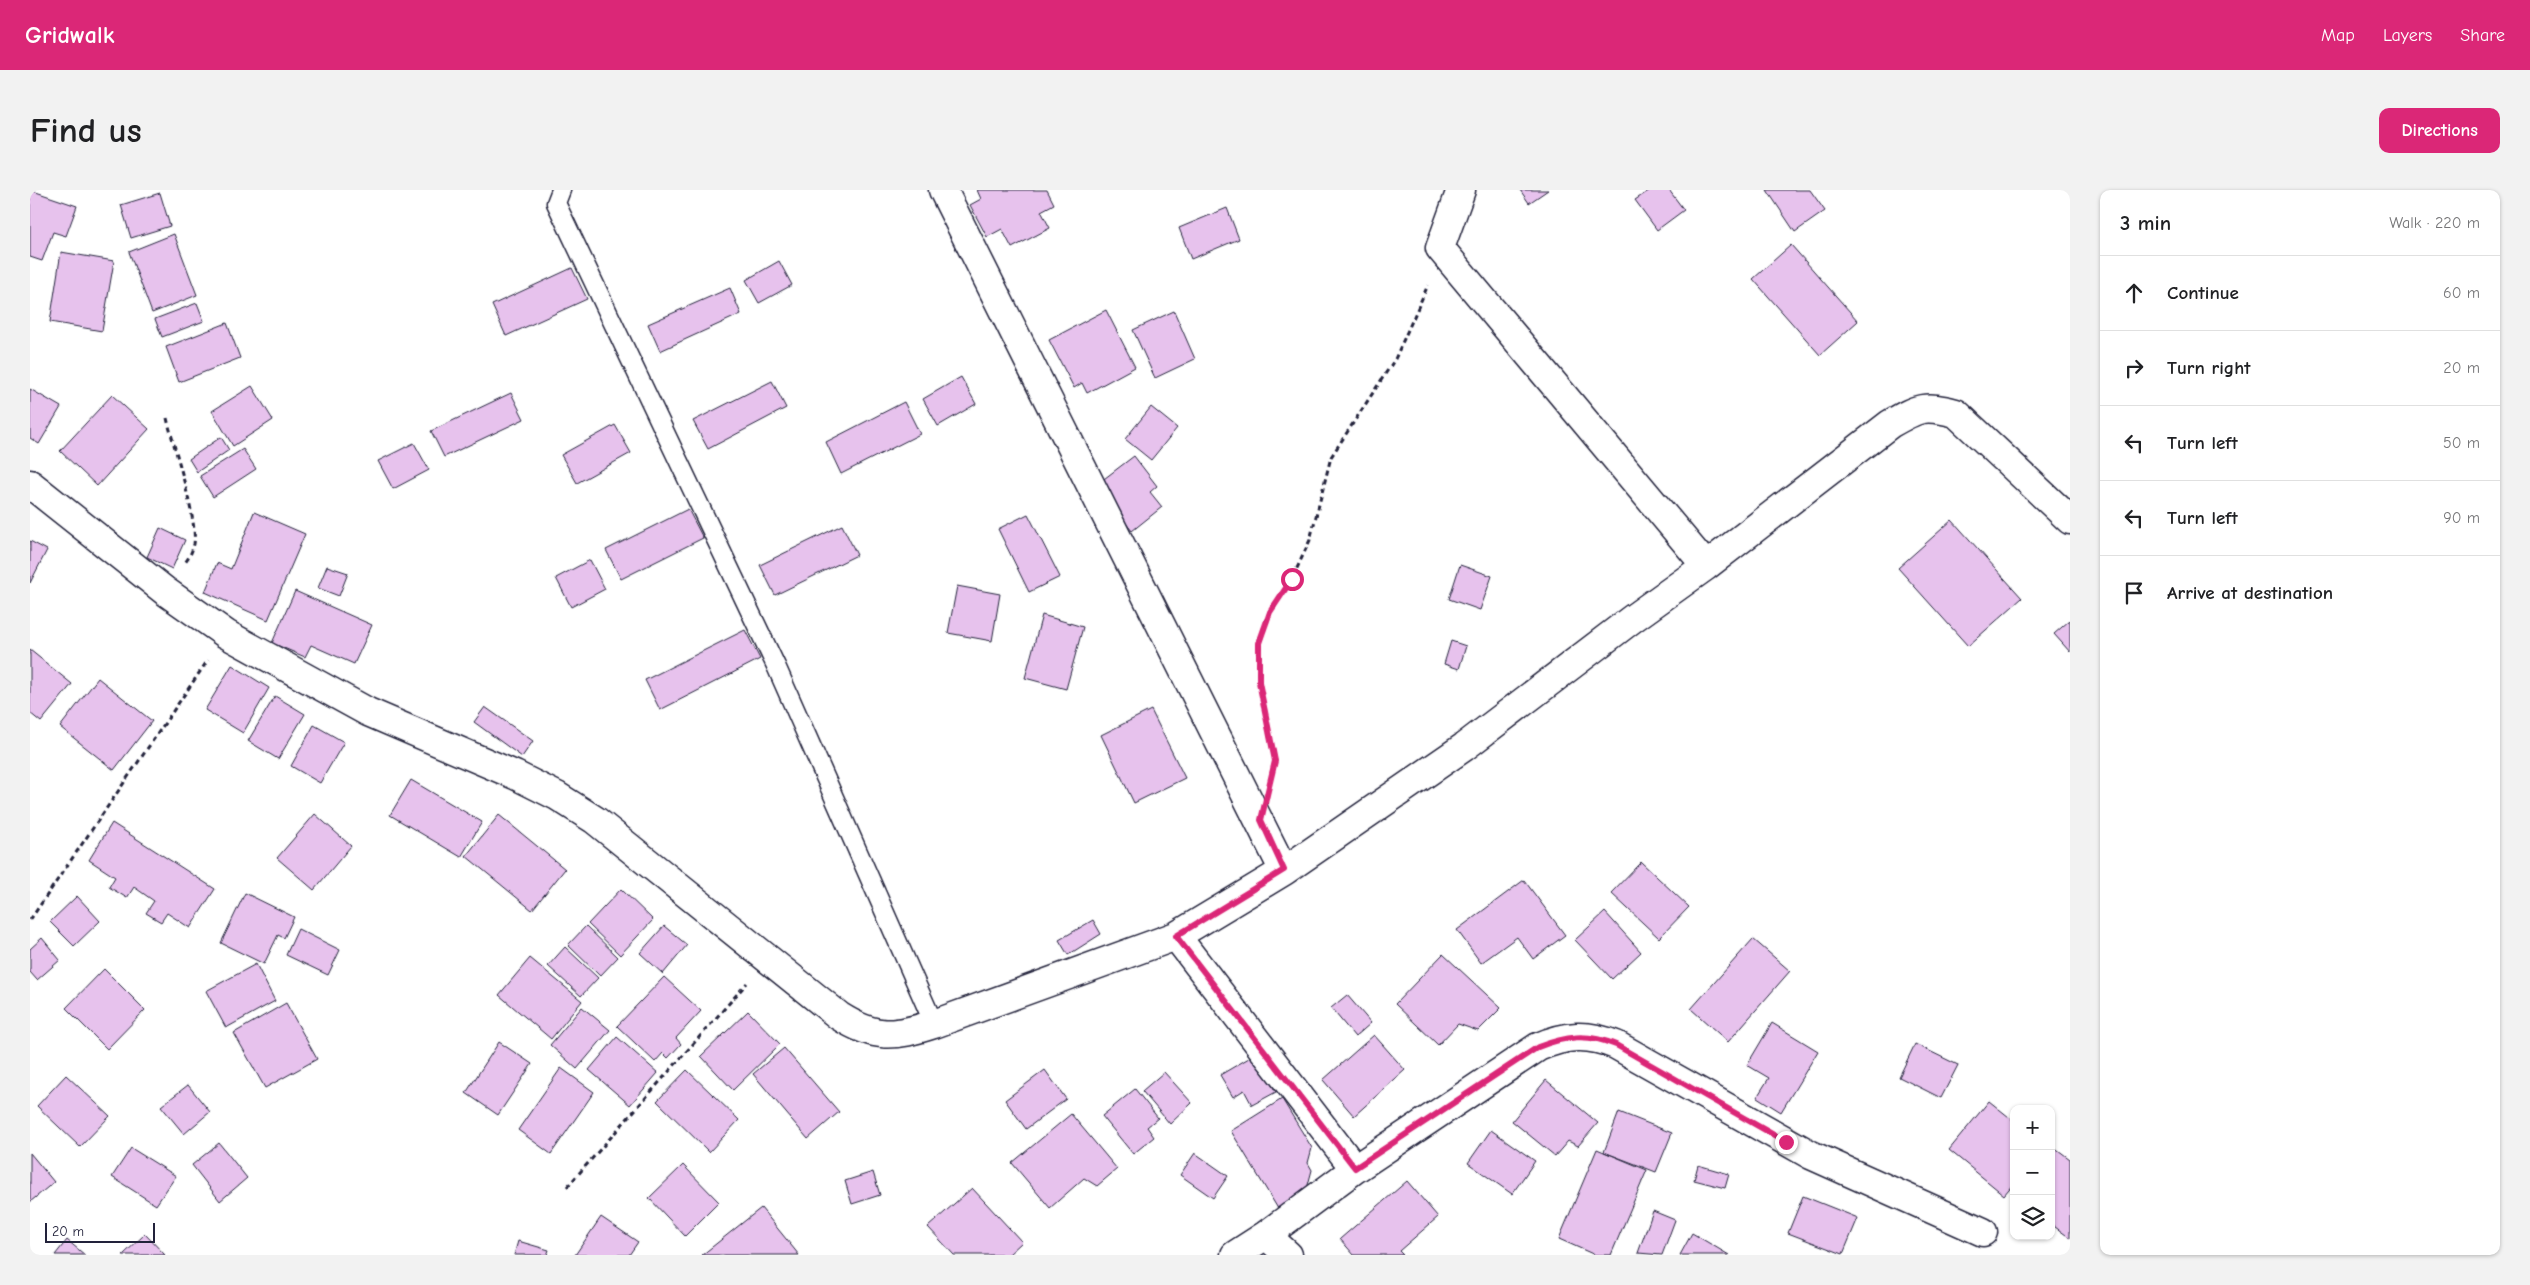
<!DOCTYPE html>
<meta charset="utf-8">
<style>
body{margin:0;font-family:"Comic Neue",sans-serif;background:#f2f2f2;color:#202124}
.controls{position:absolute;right:15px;bottom:15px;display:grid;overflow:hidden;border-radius:10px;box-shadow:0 1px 4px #0004}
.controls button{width:45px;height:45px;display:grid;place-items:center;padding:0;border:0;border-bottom:1px solid #e0e0e0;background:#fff;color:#202124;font:25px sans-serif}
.scale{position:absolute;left:15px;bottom:12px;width:110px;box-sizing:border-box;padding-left:5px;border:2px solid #22223b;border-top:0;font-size:14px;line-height:18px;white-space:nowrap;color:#22223b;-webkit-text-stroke:4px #fff;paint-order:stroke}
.stop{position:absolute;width:15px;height:15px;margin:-11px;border:4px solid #db2777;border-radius:50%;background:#fff}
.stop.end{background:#db2777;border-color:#fff;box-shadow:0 1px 5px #0008}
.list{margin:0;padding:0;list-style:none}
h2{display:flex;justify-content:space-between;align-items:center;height:65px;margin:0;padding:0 20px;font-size:21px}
h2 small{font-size:16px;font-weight:400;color:#757577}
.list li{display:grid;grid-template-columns:32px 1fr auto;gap:15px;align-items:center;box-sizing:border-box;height:75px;padding:0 20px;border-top:1px solid #e0e0e0}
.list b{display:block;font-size:19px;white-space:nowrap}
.list em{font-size:16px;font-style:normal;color:#757577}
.icon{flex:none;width:28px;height:28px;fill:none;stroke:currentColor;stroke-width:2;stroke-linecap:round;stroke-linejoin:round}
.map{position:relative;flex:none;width:2040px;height:1065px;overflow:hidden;border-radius:10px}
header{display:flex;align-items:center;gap:30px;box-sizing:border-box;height:70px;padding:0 25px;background:#db2777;color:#fff}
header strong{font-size:24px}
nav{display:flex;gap:28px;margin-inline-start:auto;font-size:18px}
.intro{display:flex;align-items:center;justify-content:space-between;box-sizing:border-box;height:120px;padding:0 30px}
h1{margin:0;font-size:35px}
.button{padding:12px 22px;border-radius:10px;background:#db2777;color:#fff;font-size:18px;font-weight:700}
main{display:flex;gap:30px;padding:0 30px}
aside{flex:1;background:#fff;border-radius:10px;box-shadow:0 1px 4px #0004}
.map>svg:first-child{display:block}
</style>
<header>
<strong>Gridwalk</strong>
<nav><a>Map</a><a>Layers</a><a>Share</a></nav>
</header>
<div class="intro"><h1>Find us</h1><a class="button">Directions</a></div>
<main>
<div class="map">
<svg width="2040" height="1065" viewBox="0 0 2040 1065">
<rect width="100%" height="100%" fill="#fff"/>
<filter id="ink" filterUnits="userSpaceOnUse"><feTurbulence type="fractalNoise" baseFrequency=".02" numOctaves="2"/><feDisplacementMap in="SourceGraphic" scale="10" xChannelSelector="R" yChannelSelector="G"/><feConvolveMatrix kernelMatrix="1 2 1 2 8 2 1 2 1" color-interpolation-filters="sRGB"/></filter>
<g filter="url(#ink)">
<!-- building -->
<path fill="#e7c2ed" stroke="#22223b" d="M0,0L47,16L36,46L23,42L12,71L0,67Z
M947,0H1017L1024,14L1011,21L1020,38L982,58L972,39L957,47L940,15L951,9Z
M1490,0H1518L1499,13Z
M1620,0H1639L1654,20L1627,40L1605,10Z
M1737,0H1780L1795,21L1765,42Z
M130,3L140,36L101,48L91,15Z
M1197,18L1209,49L1161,69L1149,38Z
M144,44L167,105L122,123L99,62Z
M1761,55L1828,131L1790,165L1723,89Z
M31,62L84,71L72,141L20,132Z
M749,71L762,95L729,113L716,90Z
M542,78L557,109L476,146L462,115Z
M700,98L711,124L630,161L618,134Z
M167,113L174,131L132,147L125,129Z
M1076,120L1105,177L1057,203L1052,193L1044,198L1019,150Z
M1144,121L1165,169L1125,188L1103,140Z
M197,133L210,168L149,192L136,157Z
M931,187L946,214L908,236L893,209Z
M742,191L756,218L678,259L663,231Z
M222,196L243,230L203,256L182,221Z
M0,199L31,217L9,254L0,248Z
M481,203L494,229L414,267L401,241Z
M82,205L119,239L67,296L30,261Z
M874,212L890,244L811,284L796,252Z
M1121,217L1147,238L1121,270L1095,249Z
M585,235L601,263L547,293L531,265Z
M191,247L199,260L167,282L159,269Z
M384,253L399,280L363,299L348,271Z
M213,259L226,279L183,307L170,286Z
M1104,266L1127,296L1120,302L1132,317L1102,341L1066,295Z
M658,319L673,348L591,389L576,360Z
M224,322L275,344L238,430L175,402L187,373L201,379Z
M998,324L1030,387L999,402L968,339Z
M1922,330L1992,408L1938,456L1868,378Z
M812,335L827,365L745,405L730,375Z
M130,338L155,350L142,379L117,367Z
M0,351L17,360L0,393Z
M560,370L575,399L541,417L526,388Z
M1430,375L1462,386L1450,420L1419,409Z
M297,376L318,383L309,406L288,398Z
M927,396L970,404L962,451L918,443Z
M265,401L342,435L324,474L281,455L275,467L242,453Z
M1012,425L1053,437L1036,499L995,488Z
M2040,430V462L2024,444Z
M715,440L730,469L630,520L615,490Z
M1421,451L1436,456L1429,479L1414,474Z
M0,460L42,494L11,532L0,523Z
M202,475L239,498L213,543L175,520Z
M68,488L122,531L84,580L30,537Z
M245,506L275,524L248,569L218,551Z
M455,517L503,551L492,567L444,532Z
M1121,520L1155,588L1104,613L1071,545Z
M284,535L314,552L290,593L261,576Z
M381,590L452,632L431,667L360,625Z
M285,624L321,656L284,700L247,668Z
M469,625L535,679L502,720L436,666Z
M82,633L185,699L160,738L137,723L131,732L116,723L124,711L104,697L97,708L79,697L85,687L59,670Z
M1611,672L1659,717L1629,748L1581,703Z
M1494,690L1535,745L1503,769L1487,747L1451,773L1427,740Z
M591,699L623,730L590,765L558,734Z
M215,703L264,727L254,748L248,745L234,774L191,753Z
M47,706L70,731L44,756L20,732Z
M1575,722L1611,762L1582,789L1545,750Z
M1063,730L1071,744L1038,765L1029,750Z
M556,736L588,767L570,786L538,755Z
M634,736L657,755L633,784L610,763Z
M268,739L310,760L298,785L256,765Z
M12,748L30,770L7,790L0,782V759Z
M1723,749L1760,781L1698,852L1661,819Z
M535,757L568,788L551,806L518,776Z
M1413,764L1471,818L1448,841L1428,834L1408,855L1365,814Z
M500,768L552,811L521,849L469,805Z
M226,774L245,811L196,838L176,801Z
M74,779L115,820L77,859L36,818Z
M634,787L671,821L646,848L651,854L638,868L633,863L625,872L587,836Z
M1317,805L1341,833L1325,847L1301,818Z
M256,813L287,869L235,898L204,843Z
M552,817L580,840L547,879L520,855Z
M718,821L750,854L703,900L671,866Z
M1742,833L1788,861L1751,922L1727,907L1739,888L1717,875Z
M1344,845L1375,880L1324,926L1293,890Z
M587,847L628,883L600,915L559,880Z
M469,852L502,874L468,925L436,903Z
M1885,854L1928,875L1911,908L1869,887Z
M754,858L809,922L778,949L723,884Z
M1224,865L1246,902L1222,915L1214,900L1203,907L1190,885Z
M531,878L564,902L521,964L488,940Z
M657,880L709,930L679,962L627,911Z
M1015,880L1036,909L996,939L975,910Z
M1134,882L1162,913L1140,934L1112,901Z
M36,885L80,926L50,957L7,916Z
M1516,890L1568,933L1548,956L1538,951L1525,966L1482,931Z
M158,895L180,922L154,944L131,916Z
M1105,899L1128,928L1117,937L1124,947L1103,964L1072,926Z
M1252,909L1282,958L1278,973L1282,980L1275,1006L1250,1022L1201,941Z
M1959,911L1984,931V993L1974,1005L1919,960Z
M1589,922L1642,943L1626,982L1574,962Z
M1041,924L1087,979L1067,996L1054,988L1020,1018L982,973Z
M1461,940L1505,971L1482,1004L1438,973Z
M189,953L217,988L190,1011L162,975Z
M2024,957L2040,969V1048L2021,1034V960Z
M101,958L146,986L126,1015L82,987Z
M1567,959L1617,980L1581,1065H1565L1529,1049Z
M0,963L24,992L0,1012Z
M1165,963L1198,986L1183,1008L1150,985Z
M653,975L689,1012L655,1046L619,1008Z
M1668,975L1699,984L1695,998L1664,990Z
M843,982L850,1005L822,1014L815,991Z
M1377,991L1408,1027L1369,1061L1373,1065H1324L1310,1049Z
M942,998L992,1052L978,1065H924L898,1037Z
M1773,1006L1828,1028L1813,1064L1758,1043Z
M731,1018L769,1065H672Z
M1623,1021L1645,1030L1632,1065L1608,1063Z
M571,1027L608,1052L599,1065H545Z
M1662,1043L1699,1065H1650Z
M115,1044L135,1065H93Z
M37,1050L55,1065H25Z
M488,1051L519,1060L517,1065H484Z"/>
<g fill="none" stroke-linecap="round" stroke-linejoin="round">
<defs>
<path id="service" d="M531,0L526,13L746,476L904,834"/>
<path id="minor" d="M913,0L1254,681
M1431,0L1410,58L1676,376
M0,294L135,401L196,444L338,522L485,585L527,606L565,630L809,826C845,849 864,847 904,834L1146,746L1254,681L1434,557L1602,429L1676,376L1860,234C1889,217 1894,215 1926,223L2040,330
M1146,746L1325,979
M1236,1045L1258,1065
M1205,1065L1236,1045L1325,979L1508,857C1536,845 1557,843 1586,855L1781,965L1953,1042"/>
</defs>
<!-- service casing -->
<use href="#service" stroke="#22223b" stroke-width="21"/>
<!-- minor casing -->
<use href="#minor" stroke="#22223b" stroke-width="31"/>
<!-- path -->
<path stroke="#22223b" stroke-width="3" stroke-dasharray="5 4" stroke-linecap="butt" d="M137,228C143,255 168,330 164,354C162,362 159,368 154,374
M1242,583L1245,571L1229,492V453L1240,422L1262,389L1280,350L1301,267L1365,169L1398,95
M0,730L178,470
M537,997L717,793"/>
<!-- service -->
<use href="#service" stroke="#fff" stroke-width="18"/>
<!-- minor -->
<use href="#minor" stroke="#fff" stroke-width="28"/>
</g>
</g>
<g fill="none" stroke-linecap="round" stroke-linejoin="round" filter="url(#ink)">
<!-- route -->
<path stroke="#db2777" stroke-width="6" d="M1262,389L1240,422L1229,453V492L1245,571L1231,630L1254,680L1146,746L1325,978L1508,857C1536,846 1557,843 1586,855L1756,952"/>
</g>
</svg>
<div class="controls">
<button>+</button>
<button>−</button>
<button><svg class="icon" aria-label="layers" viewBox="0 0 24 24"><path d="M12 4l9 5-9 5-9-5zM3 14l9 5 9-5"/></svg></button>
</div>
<div class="scale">20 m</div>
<div class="stop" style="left:1262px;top:389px"></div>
<div class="stop end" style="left:1756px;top:952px"></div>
</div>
<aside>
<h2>3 min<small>Walk · 220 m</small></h2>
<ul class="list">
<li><svg class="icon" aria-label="ahead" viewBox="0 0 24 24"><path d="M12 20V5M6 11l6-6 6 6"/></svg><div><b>Continue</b></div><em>60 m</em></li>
<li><svg class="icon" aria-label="right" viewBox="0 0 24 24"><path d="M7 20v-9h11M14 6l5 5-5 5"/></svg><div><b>Turn right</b></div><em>20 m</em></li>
<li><svg class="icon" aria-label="left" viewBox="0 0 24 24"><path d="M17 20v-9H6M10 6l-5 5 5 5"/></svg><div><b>Turn left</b></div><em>50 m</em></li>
<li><svg class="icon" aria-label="left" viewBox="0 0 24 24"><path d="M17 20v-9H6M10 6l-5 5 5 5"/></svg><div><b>Turn left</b></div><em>90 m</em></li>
<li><svg class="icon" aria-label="arrive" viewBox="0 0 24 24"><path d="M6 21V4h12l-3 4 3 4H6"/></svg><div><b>Arrive at destination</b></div></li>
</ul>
</aside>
</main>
